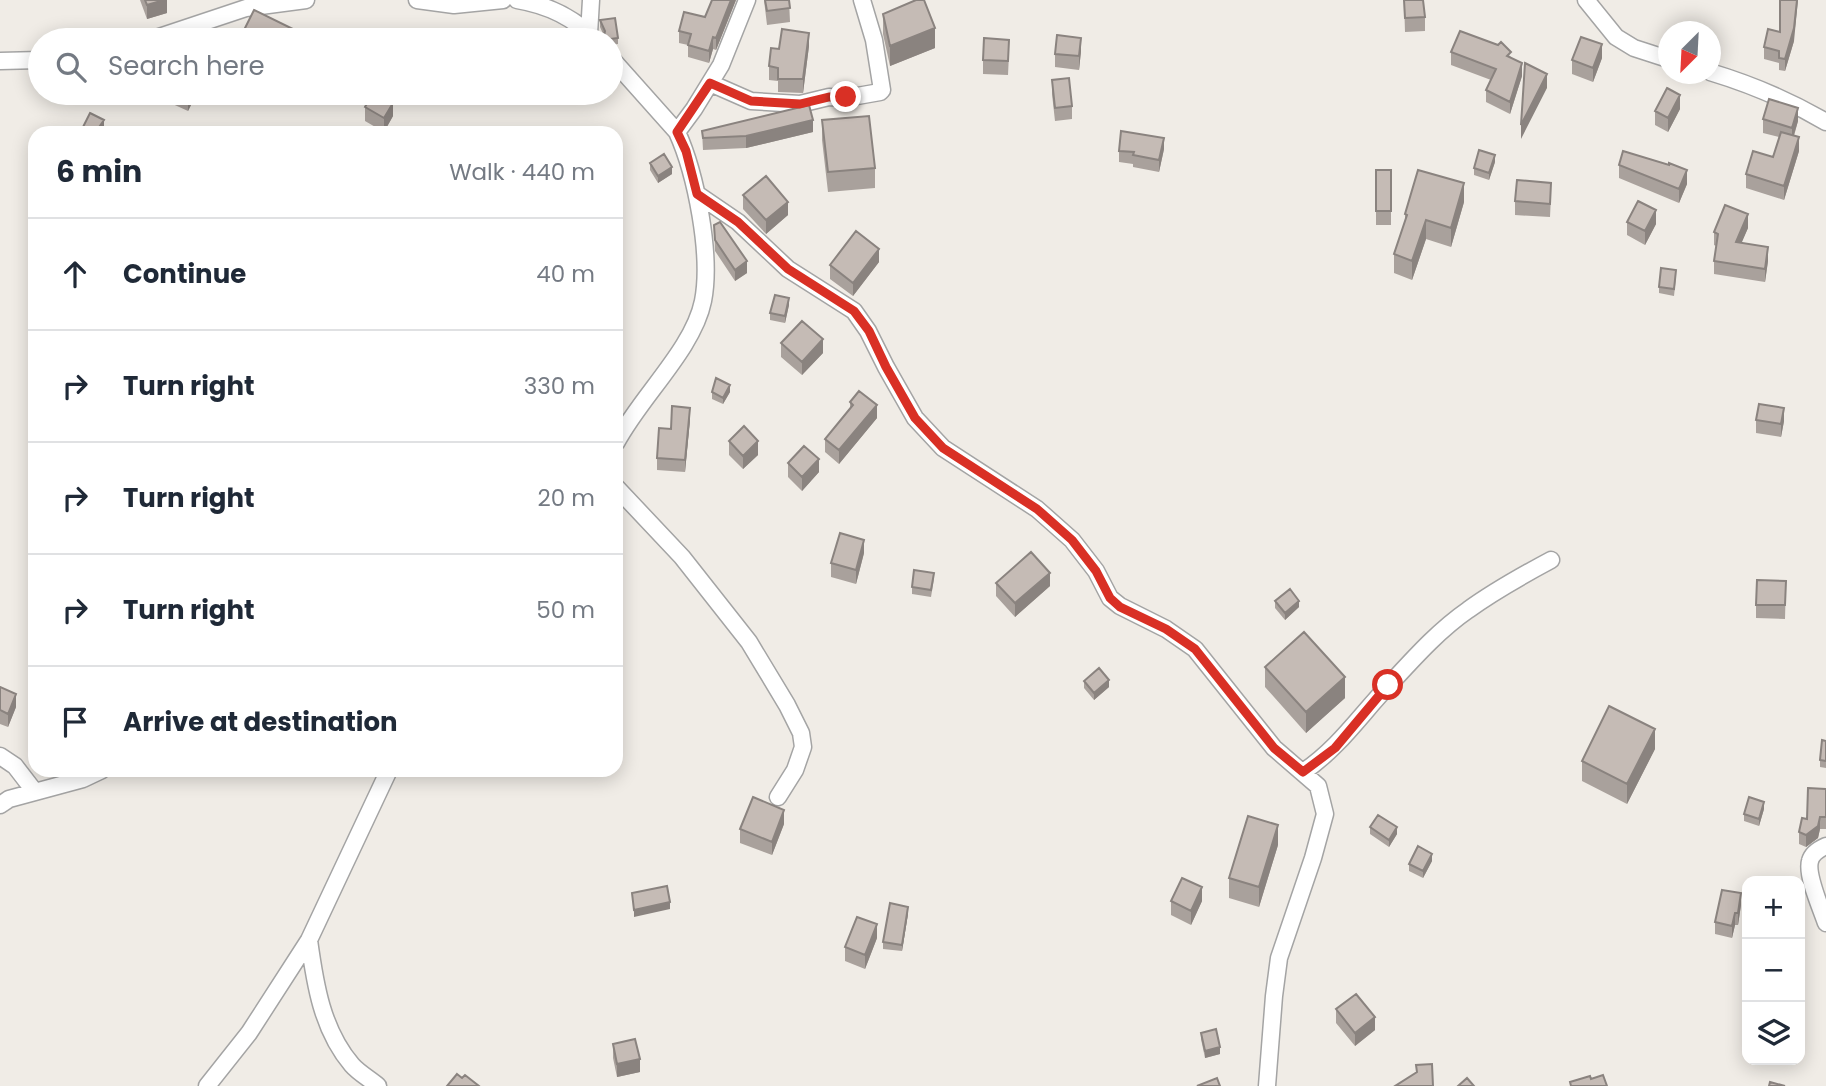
<!DOCTYPE html>
<meta charset="utf-8">
<style>
body{margin:0;font-family:Poppins,sans-serif;background:#f6f6f7;color:#1f2937}
.controls{position:absolute;right:21px;bottom:21px;display:grid;overflow:hidden;border-radius:14px;box-shadow:0 4px 18px #0003}
.controls button{width:63px;height:63px;display:grid;place-items:center;padding:0;border:0;border-bottom:2px solid #e0e1e3;background:#fff;color:#1f2937;font:35px sans-serif}
.compass{position:absolute;left:1658px;top:21px;width:63px;height:63px;border-radius:50%;background:#fff;box-shadow:0 4px 18px #0003;rotate:204deg}
.stop{position:absolute;width:21px;height:21px;margin:-16px;border:5px solid #d93025;border-radius:50%;background:#fff}
.stop.end{background:#d93025;border-color:#fff;box-shadow:0 2px 7px #0008}
.list{margin:0;padding:0;list-style:none}
h2{display:flex;justify-content:space-between;align-items:center;height:91px;margin:0;padding:0 28px;font-size:30px}
h2 small{font-size:23px;font-weight:400;color:#747a83}
.list li{display:grid;grid-template-columns:46px 1fr auto;gap:21px;align-items:center;box-sizing:border-box;height:112px;padding:0 28px;border-top:2px solid #e0e1e3}
.list b{display:block;font-size:26px;white-space:nowrap}
.list em{font-size:23px;font-style:normal;color:#747a83}
.icon{flex:none;width:38px;height:38px;fill:none;stroke:currentColor;stroke-width:2;stroke-linecap:round;stroke-linejoin:round}
.map{position:relative;flex:none;width:1826px;height:1086px;overflow:hidden}
.search{position:absolute;background:#fff;box-shadow:0 4px 18px #0003;left:28px;top:28px;width:595px;height:77px;display:flex;align-items:center;gap:18px;box-sizing:border-box;padding:0 24px;border-radius:38px;color:#747a83;font-size:26px}
.panel{position:absolute;background:#fff;box-shadow:0 4px 18px #0003;left:28px;top:126px;width:595px;height:651px;border-radius:21px}
.map>svg:first-child{display:block}
</style>
<div class="map">
<svg width="1826" height="1086" viewBox="0 0 1826 1086">
<rect width="100%" height="100%" fill="#f0ece6"/>
<g fill="none" stroke-linecap="round" stroke-linejoin="round">
<defs>
<path id="minor" d="M417,0L454,5L503,0
M517,0C547,5 574,17 595,40
M1586,0L1616,37L1634,48L1668,59
M589,34L591,0
M150,40L246,8L306,0
M611,58L677,132
M0,61L40,60
M1710,72C1750,84 1790,101 1826,122
M710,83L751,101L800,104L829,97L846,98L880,92L882,90L874,40L862,0
M697,194L738,222L788,269L854,311L868,331L886,367L915,418L943,448L1037,509L1072,540L1096,571L1110,598L1120,606L1166,629L1195,649L1274,748L1318,786L1325,814L1313,858L1279,958L1274,996L1267,1086
M616,443C635,408 663,379 684,345C692,332 700,316 703,301C712,255 696,174 677,132L694,109L721,65L747,0
M616,487L682,557L749,642L787,705L801,733L803,747L795,770L778,797
M0,756L15,766L35,792
M1303,772C1339,748 1361,714 1390,684C1414,658 1439,630 1468,610C1494,591 1523,575 1551,560
M0,805L9,799L83,779L102,770
M1826,846C1819,849 1812,853 1810,861C1806,875 1821,908 1826,923
M309,940C315,984 322,1030 352,1065C359,1073 370,1079 378,1086
M207,1086L249,1033L309,940L389,770"/>
</defs>
<!-- minor casing -->
<use href="#minor" stroke="#a4a4a4" stroke-width="19"/>
<!-- minor -->
<use href="#minor" stroke="#fff" stroke-width="16"/>
</g>
<!-- wall -->
<path fill="#a9a19c" d="M140,0H167V13L147,19Z
M736,0L716,50L713,49L709,63L688,57V45L679,43V31Z
M764,0H789L790,22L767,25Z
M1404,0L1425,17V31L1405,32Z
M254,10L299,40H239Z
M883,14L935,48L890,66L883,34Z
M600,20L618,38V44L611,45V40H603L604,36L600,27Z
M1794,41L1785,71L1779,70V63L1764,59V47Z
M1498,45L1511,57L1522,76L1510,114L1486,102V90L1491,80L1451,65V52Z
M809,46L803,93L778,92V81L769,80V66L779,49Z
M1081,51L1079,70L1055,67V54Z
M1009,54L1008,75L983,74V60Z
M1602,58L1593,82L1572,74V60Z
M1052,80L1072,106V119L1055,121L1052,94Z
M166,93H197L188,111L166,101Z
M365,107L393,116L384,132L365,121Z
M1680,109L1668,132L1655,125V111Z
M1763,119L1798,121L1794,136L1799,151L1784,200L1746,188V174L1773,157L1779,137L1763,133Z
M822,120L875,168V188L828,192L822,140Z
M702,131L813,132L746,148L703,150Z
M1164,149L1159,172L1133,167V164L1119,162V151Z
M1495,162L1489,180L1474,175V168Z
M650,163L672,174L658,183L650,170Z
M1619,165H1669L1687,184L1679,203L1619,178Z
M1376,170H1391V225H1376Z
M743,195L788,215L766,234L743,209Z
M1551,196L1550,217L1515,215V201Z
M1464,202L1451,247L1426,239L1412,280L1394,273V254L1405,221V214Z
M1627,222L1656,224L1645,245L1627,235Z
M714,225L747,273L735,281L715,251Z
M1748,228L1741,243L1768,261L1765,282L1714,274V261L1716,246L1714,245V232Z
M879,262L853,296L830,279V265Z
M1676,277L1674,296L1659,293V287Z
M789,305L785,323L770,320V313Z
M781,343L823,353L802,375L781,357Z
M712,392H730L723,404L712,399Z
M850,402L877,418L839,464L825,452V439L850,408Z
M690,420L685,472L657,470V458L671,429Z
M1756,420L1784,421L1781,437L1756,433Z
M729,441L758,455L743,469L729,455Z
M788,463L819,472L802,491L788,477Z
M864,553L856,584L831,577V563Z
M934,579L931,597L912,594V587Z
M1786,581L1785,619L1756,618V605Z
M996,583L1050,586L1015,617L996,596Z
M1275,601L1299,607L1285,620L1275,608Z
M1265,667L1345,698L1306,733L1265,687Z
M1084,681L1109,687L1094,700L1084,688Z
M0,687L16,707L8,727L0,724Z
M1826,741V768L1820,767V760Z
M1655,749L1627,804L1582,781V761Z
M1826,789V829H1820L1818,838L1806,847L1799,844V832L1807,819Z
M1764,809L1759,826L1744,821V814Z
M784,824L772,855L740,843V829Z
M1370,827L1397,834L1389,847L1370,834Z
M1278,845L1259,907L1229,898V878Z
M1432,861L1423,878L1409,871V864Z
M1171,901H1202L1191,925L1171,915Z
M1741,905L1738,925H1735L1732,938L1715,934V922Z
M908,914L902,951L883,949V942Z
M877,938L865,969L845,961V947Z
M1336,1009L1375,1030L1355,1046L1336,1023Z
M1201,1033L1220,1054L1205,1058L1201,1039Z
M613,1044L640,1072L617,1077L613,1058Z"/>
<!-- shaded-wall -->
<path fill="#8a837f" d="M164,0H167V13L147,19V5Z
M731,0H736L716,50V38Z
M1797,0H1798L1794,41L1785,71V59Z
M935,28V48L890,66V46Z
M262,30V40H257Z
M809,33V46L803,93V79Z
M713,37V49L709,63V51Z
M1081,38V51L1079,70V56Z
M1602,44V58L1593,82V68Z
M1522,63V76L1510,114V102Z
M1547,74V88L1521,139V125Z
M190,93H197L188,111V98Z
M1680,95V109L1668,132V118Z
M393,103V116L384,132V118Z
M1798,108V121L1792,141V128Z
M104,120V133H95Z
M813,120V132L746,148V136Z
M1799,137V151L1784,200V186Z
M1164,138V149L1159,172V160Z
M1495,155V162L1489,180V173Z
M672,167V174L658,183V176Z
M1687,170V184L1679,203V189Z
M1464,183V202L1451,247V228Z
M788,202V215L766,234V220Z
M1656,210V224L1645,245V231Z
M1748,214V228L1736,256V242Z
M1426,220V239L1412,280V261Z
M1768,247V261L1765,282V269Z
M879,249V262L853,296V283Z
M747,261V273L735,281V270Z
M789,298V305L785,323V316Z
M823,339V353L802,375V362Z
M730,385V392L723,404V398Z
M877,405V418L839,464V450Z
M690,408V420L685,472V460Z
M1784,408V421L1781,437V424Z
M758,441V455L743,469V456Z
M819,459V472L802,491V477Z
M864,540V553L856,584V570Z
M1050,573V586L1015,617V603Z
M1299,601V607L1285,620V613Z
M1345,677V698L1306,733V712Z
M1109,680V687L1094,700V693Z
M16,694V707L8,727V714Z
M1655,729V749L1627,804V784Z
M1764,802V809L1759,826V819Z
M784,810V824L772,855V842Z
M1820,817V829L1818,838L1806,847V835Z
M1278,825V845L1259,907V887Z
M1397,827V834L1389,847V840Z
M1432,854V861L1423,878V871Z
M1202,887V901L1191,925V911Z
M1741,893V905L1738,925V913Z
M670,902V909L634,917V910Z
M908,907V914L902,951V945Z
M1735,913V925L1732,938V926Z
M877,924V938L865,969V955Z
M1375,1017V1030L1355,1046V1033Z
M1220,1047V1054L1205,1058V1051Z
M640,1059V1072L617,1077V1064Z"/>
<!-- building -->
<path fill="#c5bbb5" stroke="#8a837f" stroke-width="2" d="M145,0H164L147,5Z
M712,0H731L716,38L713,37L709,51L688,45L691,34L679,31L684,12L705,17Z
M765,0H789L790,8L767,11Z
M916,0H924L935,28L890,46L883,14Z
M1404,0H1423L1425,17L1405,18Z
M1780,0H1797L1794,28L1785,59L1779,58V51L1764,47L1768,29L1780,32Z
M254,10L299,32L295,40H284L262,30L257,40H239Z
M615,18L618,38L603,40L605,31L600,20Z
M782,29L809,33L803,79H778V68L769,66L771,48L779,49Z
M1460,31L1498,45L1501,42L1511,52L1507,56L1522,63L1510,102L1486,90L1496,69L1451,52Z
M1057,35L1081,38L1079,56L1055,54Z
M1581,37L1602,44L1593,68L1572,60Z
M984,38L1009,40L1008,61L983,60Z
M1525,63L1547,74L1521,125Z
M1069,78L1072,106L1055,108L1052,80Z
M1667,88L1680,95L1668,118L1655,111Z
M177,93H190L188,98Z
M373,93H376L393,103L384,118L365,107Z
M1769,99L1798,108L1792,128L1763,119Z
M809,105L813,120L746,136L703,138L702,131Z
M90,113L104,120L95,133H80Z
M869,116L875,168L828,172L822,120Z
M246,128L260,133H244Z
M1121,131L1164,138L1159,160L1133,155L1134,152L1119,151Z
M1781,132L1799,137L1784,186L1746,174L1753,151L1773,157Z
M1479,150L1495,155L1489,173L1474,168Z
M1623,151L1669,165V163L1687,170L1679,189L1619,165Z
M664,154L672,167L658,176L650,163Z
M1376,170H1391V211H1376Z
M1418,170L1464,183L1451,228L1426,220L1412,261L1394,254L1407,215L1405,214Z
M766,176L788,202L766,220L743,195Z
M1517,180L1551,183L1550,204L1515,201Z
M1638,201L1656,210L1645,231L1627,222Z
M1725,205L1748,214L1736,242L1768,247L1765,269L1714,261L1718,234L1714,232Z
M720,222L747,261L735,270L715,240L714,225Z
M856,231L879,249L853,283L830,265Z
M1661,268L1676,270L1674,289L1659,287Z
M775,295L789,298L785,316L770,313Z
M802,321L823,339L802,362L781,343Z
M716,378L730,385L723,398L712,392Z
M859,391L877,405L839,450L825,439L853,405L850,402Z
M1759,404L1784,408L1781,424L1756,420Z
M672,406L690,408L685,460L657,458L659,428L671,429Z
M744,426L758,441L743,456L729,441Z
M804,446L819,459L802,477L788,463Z
M840,533L864,540L856,570L831,563Z
M1031,552L1050,573L1015,603L996,583Z
M914,570L934,573L931,590L912,587Z
M1757,580L1786,581L1785,605H1756Z
M1290,589L1299,601L1285,613L1275,601Z
M1304,632L1345,677L1306,712L1265,667Z
M1099,668L1109,680L1094,693L1084,681Z
M0,687L16,694L8,714L0,710Z
M1609,706L1655,729L1627,784L1582,761Z
M1822,740L1826,741V761L1820,760Z
M1808,788L1826,789V817H1820L1818,826L1806,835L1799,832L1802,818L1807,819Z
M753,797L784,810L772,842L740,829Z
M1749,797L1764,802L1759,819L1744,814Z
M1378,815L1397,827L1389,840L1370,827Z
M1248,816L1278,825L1259,887L1229,878Z
M1418,846L1432,854L1423,871L1409,864Z
M1182,878L1202,887L1191,911L1171,901Z
M667,886L670,902L634,910L632,893Z
M1722,890L1741,893L1738,913H1735L1732,926L1715,922Z
M890,903L908,907L902,945L883,942Z
M857,917L877,924L865,955L845,947Z
M1356,994L1375,1017L1355,1033L1336,1009Z
M1216,1029L1220,1047L1205,1051L1201,1033Z
M635,1039L640,1059L617,1064L613,1044Z
M1432,1064L1433,1086H1395L1417,1072L1416,1065Z
M457,1074L462,1078L465,1075L479,1086H447Z
M1603,1075L1607,1086H1571L1570,1082L1590,1076L1591,1079Z
M1217,1078L1220,1086H1197Z
M1467,1078L1474,1086H1458Z
M1770,1082L1785,1086H1769Z"/>
<g fill="none" stroke-linecap="round" stroke-linejoin="round">
<!-- route -->
<path stroke="#d93025" stroke-width="9" d="M846,97H829L800,104L751,101L710,83L677,132L686,151L697,194L738,222L788,269L854,311L869,331L886,367L915,418L943,448L1037,509L1072,540L1096,571L1110,598L1120,607L1166,629L1195,649L1274,748L1303,772L1335,748L1388,685"/>
</g>
</svg>
<div class="controls">
<button>+</button>
<button>−</button>
<button><svg class="icon" aria-label="layers" viewBox="0 0 24 24"><path d="M12 4l9 5-9 5-9-5zM3 14l9 5 9-5"/></svg></button>
</div>
<svg class="compass" viewBox="-18 -18 36 36"><path d="M0-13l5 13h-10z" fill="#e53935"/><path d="M0 13l5-13h-10z" fill="#747a83"/></svg>
<div class="stop" style="left:1388px;top:685px"></div>
<div class="stop end" style="left:846px;top:97px"></div>
<div class="search"><svg class="icon" aria-label="search" viewBox="0 0 24 24"><circle cx="10" cy="10" r="6"/><path d="M15 15l6 6"/></svg>Search here</div>
<section class="panel">
<h2>6 min<small>Walk · 440 m</small></h2>
<ul class="list">
<li><svg class="icon" aria-label="ahead" viewBox="0 0 24 24"><path d="M12 20V5M6 11l6-6 6 6"/></svg><div><b>Continue</b></div><em>40 m</em></li>
<li><svg class="icon" aria-label="right" viewBox="0 0 24 24"><path d="M7 20v-9h11M14 6l5 5-5 5"/></svg><div><b>Turn right</b></div><em>330 m</em></li>
<li><svg class="icon" aria-label="right" viewBox="0 0 24 24"><path d="M7 20v-9h11M14 6l5 5-5 5"/></svg><div><b>Turn right</b></div><em>20 m</em></li>
<li><svg class="icon" aria-label="right" viewBox="0 0 24 24"><path d="M7 20v-9h11M14 6l5 5-5 5"/></svg><div><b>Turn right</b></div><em>50 m</em></li>
<li><svg class="icon" aria-label="arrive" viewBox="0 0 24 24"><path d="M6 21V4h12l-3 4 3 4H6"/></svg><div><b>Arrive at destination</b></div></li>
</ul>
</section>
</div>
